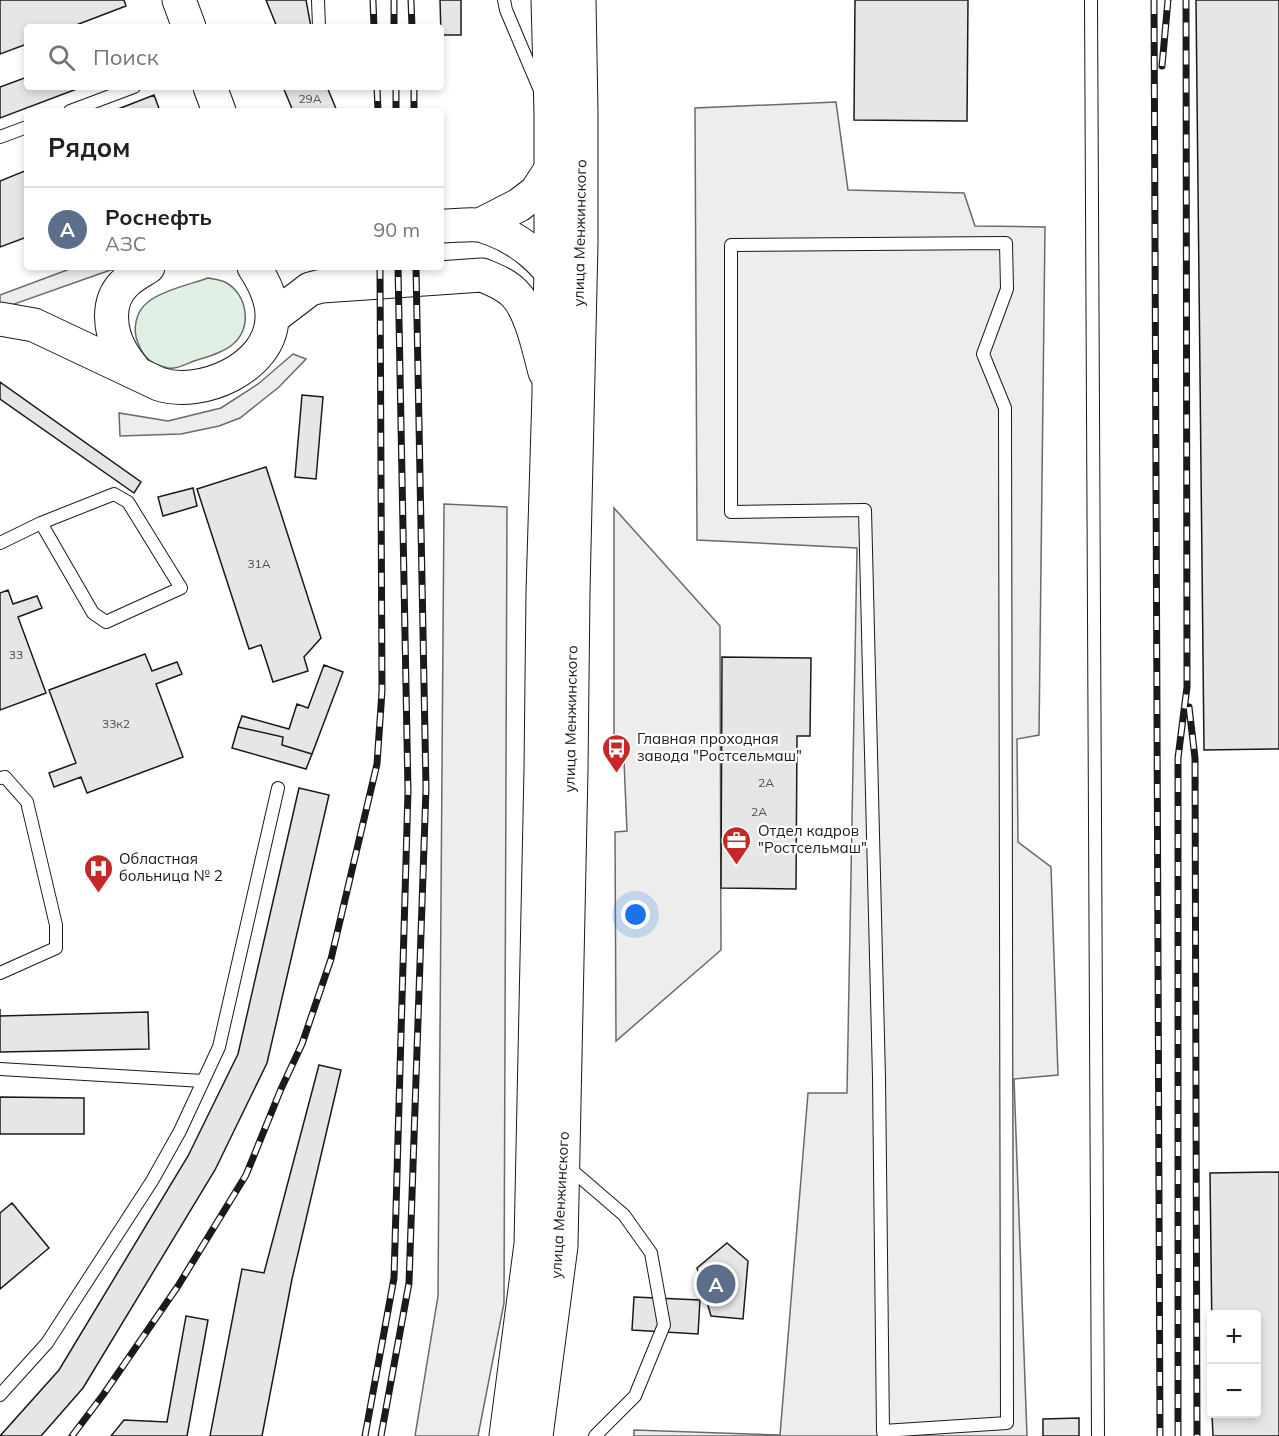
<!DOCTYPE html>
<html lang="ru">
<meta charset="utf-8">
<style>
body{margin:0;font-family:Mulish,sans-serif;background:#f2f2f2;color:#202124}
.controls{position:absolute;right:18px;bottom:18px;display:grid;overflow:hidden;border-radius:6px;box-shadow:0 3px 9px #0003}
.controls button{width:54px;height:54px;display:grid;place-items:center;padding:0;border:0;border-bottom:2px solid #e0e0e0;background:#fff;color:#202124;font:30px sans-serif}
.you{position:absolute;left:636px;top:915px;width:21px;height:21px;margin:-15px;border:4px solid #fff;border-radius:50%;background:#1a73e8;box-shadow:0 0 0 9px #1a73e833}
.badge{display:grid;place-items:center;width:39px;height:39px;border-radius:50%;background:#0b8043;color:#fff;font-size:20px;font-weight:700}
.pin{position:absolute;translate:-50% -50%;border:3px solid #fff;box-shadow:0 2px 6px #0006}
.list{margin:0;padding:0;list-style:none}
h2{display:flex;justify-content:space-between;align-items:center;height:78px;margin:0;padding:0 24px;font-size:26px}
h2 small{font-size:20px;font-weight:400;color:#757577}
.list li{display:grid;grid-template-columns:39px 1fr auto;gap:18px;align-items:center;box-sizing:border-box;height:84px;padding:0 24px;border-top:2px solid #e0e0e0}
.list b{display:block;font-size:22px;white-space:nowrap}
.list p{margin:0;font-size:20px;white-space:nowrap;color:#757577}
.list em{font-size:20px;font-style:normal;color:#757577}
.icon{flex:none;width:33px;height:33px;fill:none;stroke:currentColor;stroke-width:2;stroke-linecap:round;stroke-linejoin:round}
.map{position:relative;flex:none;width:1279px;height:1436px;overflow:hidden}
.search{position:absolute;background:#fff;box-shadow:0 3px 9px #0003;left:24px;top:24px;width:420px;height:66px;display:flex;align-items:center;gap:15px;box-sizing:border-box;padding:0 21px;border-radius:6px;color:#757577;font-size:22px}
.panel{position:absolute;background:#fff;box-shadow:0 3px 9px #0003;left:24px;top:108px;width:420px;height:162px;border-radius:6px}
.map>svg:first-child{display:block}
</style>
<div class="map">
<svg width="1279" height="1436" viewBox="0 0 1279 1436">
<rect width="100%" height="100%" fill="#fff"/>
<!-- green -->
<path fill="#e0efe3" stroke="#6a6a6a" stroke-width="1.5" d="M208,278C213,279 221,280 225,282C248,294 253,329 232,345C222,353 207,357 194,361C186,364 176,370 168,368C152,364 144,359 138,343C132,329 136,311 148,302C161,291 191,284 208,278Z"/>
<!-- parking -->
<path fill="#ededed" stroke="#6a6a6a" stroke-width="1.5" d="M836,102L848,190L964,193L975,226L1045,227L1039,735L1017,739L1018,842L1051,867L1058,1075L1014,1079L1027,1436H634V1430L780,1435L808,1093H847L857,548L697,540L695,108Z
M75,267H119L0,309V295Z
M293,354L306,359L279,387L240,418L219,426L181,434L120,436L119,413L168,421L221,408L258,384Z
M444,504L507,507L504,1303L478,1436H415L438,1296Z
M614,508L720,626L721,950L616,1041L615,832L627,831L624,761L614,762Z"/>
<!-- building -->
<path fill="#e6e6e6" stroke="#1a1a1a" stroke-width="1.5" d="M0,0H124L126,6L71,27H27V44L0,54Z
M266,0H306L311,27H277Z
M440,0H461V35H441Z
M855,0H968L967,121L854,120Z
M1196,0H1279V749L1204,750Z
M27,77V87H82L0,118V87Z
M283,87H327L337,111H293Z
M154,95L160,111H113Z
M27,170V237L0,247V181Z
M0,382L141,482L134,493L0,399Z
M302,395L323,397L316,479L295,477Z
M266,467L321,638L304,657L308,671L273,682L261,645L249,649L197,489Z
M193,488L197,506L163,516L158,497Z
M8,590L13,604L37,596L42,608L18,617L46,693L0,710V593Z
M145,654L152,671L177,662L182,674L156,684L183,757L87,793L81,777L54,787L49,773L76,763L49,690Z
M722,657L811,658L810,736H797L796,889L721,888Z
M324,665L343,672L312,754L282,745L283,737L238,727L242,716L289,729L297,704L308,708Z
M238,727L283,737L282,745L312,754L306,769L232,748Z
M299,788L329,795L267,1063L215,1170L83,1388L41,1436H0L59,1370L188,1156L238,1054Z
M0,1009V1016L148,1012L149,1049L0,1052Z
M319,1065L341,1070L292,1279L262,1436H210L242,1269L264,1273Z
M0,1097L84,1098V1134H0Z
M1279,1172V1436H1213L1212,1414H1256V1314H1212V1337L1210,1173Z
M12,1203L49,1248L0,1289V1213Z
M727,1243L748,1261L743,1319L711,1316L697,1268Z
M634,1297L700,1300L698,1334L632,1330Z
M186,1316L208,1320L187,1436H111L124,1420L167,1422Z
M1079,1418V1436H1043V1419Z"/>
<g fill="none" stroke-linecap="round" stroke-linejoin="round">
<defs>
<path id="lane" d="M318,0L319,27
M504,0L506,10L539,88
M1091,0L1098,1436
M70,111L134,87
M0,137L27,127
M0,543L41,523L114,494L128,502L181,588L106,622L93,613L41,523
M0,778L5,777L27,802L56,925V948L0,973
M0,1069L203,1081
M567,1166L624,1215L651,1253L664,1325L635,1396L595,1436
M0,1395L47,1343L152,1181L180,1131L219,1047L278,788
M883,1431L1007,1423L1005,408L983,354L1007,289L1006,243L731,245V512L865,510L879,1078L883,1431L884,1436"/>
<path id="secondary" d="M179,0L189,27
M210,87L219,111
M480,225L519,205L536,192L551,169
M441,226C453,226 466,224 478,225C483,225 487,228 492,229C521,240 546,261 562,288
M272,318L310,289L322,286L482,275C494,280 505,284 514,293C531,309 539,350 545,372
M0,319L34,325L159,384C201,398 270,368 272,319C273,301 264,282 254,267
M136,372C131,366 126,360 122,353C109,331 106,301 125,283C132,276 140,272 148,267"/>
<path id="primary" d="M506,1436L531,1244L541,769L543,592L549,393V342L551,272V113L548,0
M536,1436L561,1246L571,770L573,592L581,243V112L579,0"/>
</defs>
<!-- lane casing -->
<use href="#lane" stroke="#1a1a1a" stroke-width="14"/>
<!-- secondary casing -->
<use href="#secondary" stroke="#1a1a1a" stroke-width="35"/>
<!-- primary casing -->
<use href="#primary" stroke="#1a1a1a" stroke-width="35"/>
<!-- lane -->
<use href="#lane" stroke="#fff" stroke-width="12"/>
<!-- secondary -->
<use href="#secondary" stroke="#fff" stroke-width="33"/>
<!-- primary -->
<use href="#primary" stroke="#fff" stroke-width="33"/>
<defs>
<path id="rail" d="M373,0L374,27
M394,0V27
M411,0L412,27
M1154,0L1160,1436
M1162,66L1168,0
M377,87L378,111
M396,87V111
M414,87V111
M1189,707L1195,758L1197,1436
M72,1436L103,1395L178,1286L246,1175L281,1089L302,1044L331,959L377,764L382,691L380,267
M365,1436L394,1278L408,791L398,267
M381,1436L409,1283L426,788L416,267
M1178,1436V758L1187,687L1186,0"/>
</defs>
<!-- rail casing -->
<use href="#rail" stroke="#1a1a1a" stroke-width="7"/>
<!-- rail -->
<use href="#rail" stroke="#fff" stroke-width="4.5" stroke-dasharray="14" stroke-linecap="butt"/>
</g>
<!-- icons -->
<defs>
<symbol id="bus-pin" viewBox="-11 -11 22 30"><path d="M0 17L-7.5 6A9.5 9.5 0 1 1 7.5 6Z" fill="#c62828" stroke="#fff"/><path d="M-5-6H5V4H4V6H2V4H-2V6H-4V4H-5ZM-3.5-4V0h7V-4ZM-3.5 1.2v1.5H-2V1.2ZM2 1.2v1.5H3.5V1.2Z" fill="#fff"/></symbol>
<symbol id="office-pin" viewBox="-11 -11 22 30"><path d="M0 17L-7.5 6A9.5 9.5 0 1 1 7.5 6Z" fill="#c62828" stroke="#fff"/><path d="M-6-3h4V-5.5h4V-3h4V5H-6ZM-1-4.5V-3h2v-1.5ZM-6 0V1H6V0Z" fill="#fff"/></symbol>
<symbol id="hospital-pin" viewBox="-11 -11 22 30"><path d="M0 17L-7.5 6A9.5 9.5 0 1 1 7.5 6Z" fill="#c62828" stroke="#fff"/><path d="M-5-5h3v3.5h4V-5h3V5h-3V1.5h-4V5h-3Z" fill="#fff"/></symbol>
</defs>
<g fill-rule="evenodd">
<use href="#bus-pin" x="600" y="732" width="33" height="45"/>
<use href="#office-pin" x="720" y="824" width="33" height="45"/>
<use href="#hospital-pin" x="82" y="852" width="33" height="45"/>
</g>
<g text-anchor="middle" stroke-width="4.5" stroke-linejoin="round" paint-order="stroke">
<!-- number labels -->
<g font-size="12" fill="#4d4d4d">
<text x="310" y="103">29А</text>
<text x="259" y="568">31А</text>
<text x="16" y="659">33</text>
<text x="116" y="728">33к2</text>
<text x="766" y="787">2А</text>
<text x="759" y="816">2А</text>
</g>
<!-- street labels -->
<g font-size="15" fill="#1a1a1a" stroke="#fff">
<text transform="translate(580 233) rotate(-89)" y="5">улица Менжинского</text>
<text transform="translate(571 719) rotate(-89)" y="5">улица Менжинского</text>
<text transform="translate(560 1205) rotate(-87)" y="5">улица Менжинского</text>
</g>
<!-- poi labels -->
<g font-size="15" fill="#1a1a1a" stroke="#fff" text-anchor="start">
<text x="637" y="744">Главная проходная<tspan x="637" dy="17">завода "Ростсельмаш"</tspan></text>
<text x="758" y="836">Отдел кадров<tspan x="758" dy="17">"Ростсельмаш"</tspan></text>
<text x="119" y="864">Областная<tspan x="119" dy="17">больница № 2</tspan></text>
</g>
</g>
</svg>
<div class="controls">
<button>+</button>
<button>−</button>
</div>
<div class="you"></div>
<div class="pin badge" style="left:716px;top:1284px;background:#5c6f8a">A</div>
<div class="search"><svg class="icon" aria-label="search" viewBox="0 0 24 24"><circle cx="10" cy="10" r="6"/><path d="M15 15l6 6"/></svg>Поиск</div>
<section class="panel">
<h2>Рядом<small></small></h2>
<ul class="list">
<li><span class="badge" style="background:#5c6f8a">A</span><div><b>Роснефть</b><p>АЗС</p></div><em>90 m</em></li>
</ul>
</section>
</div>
